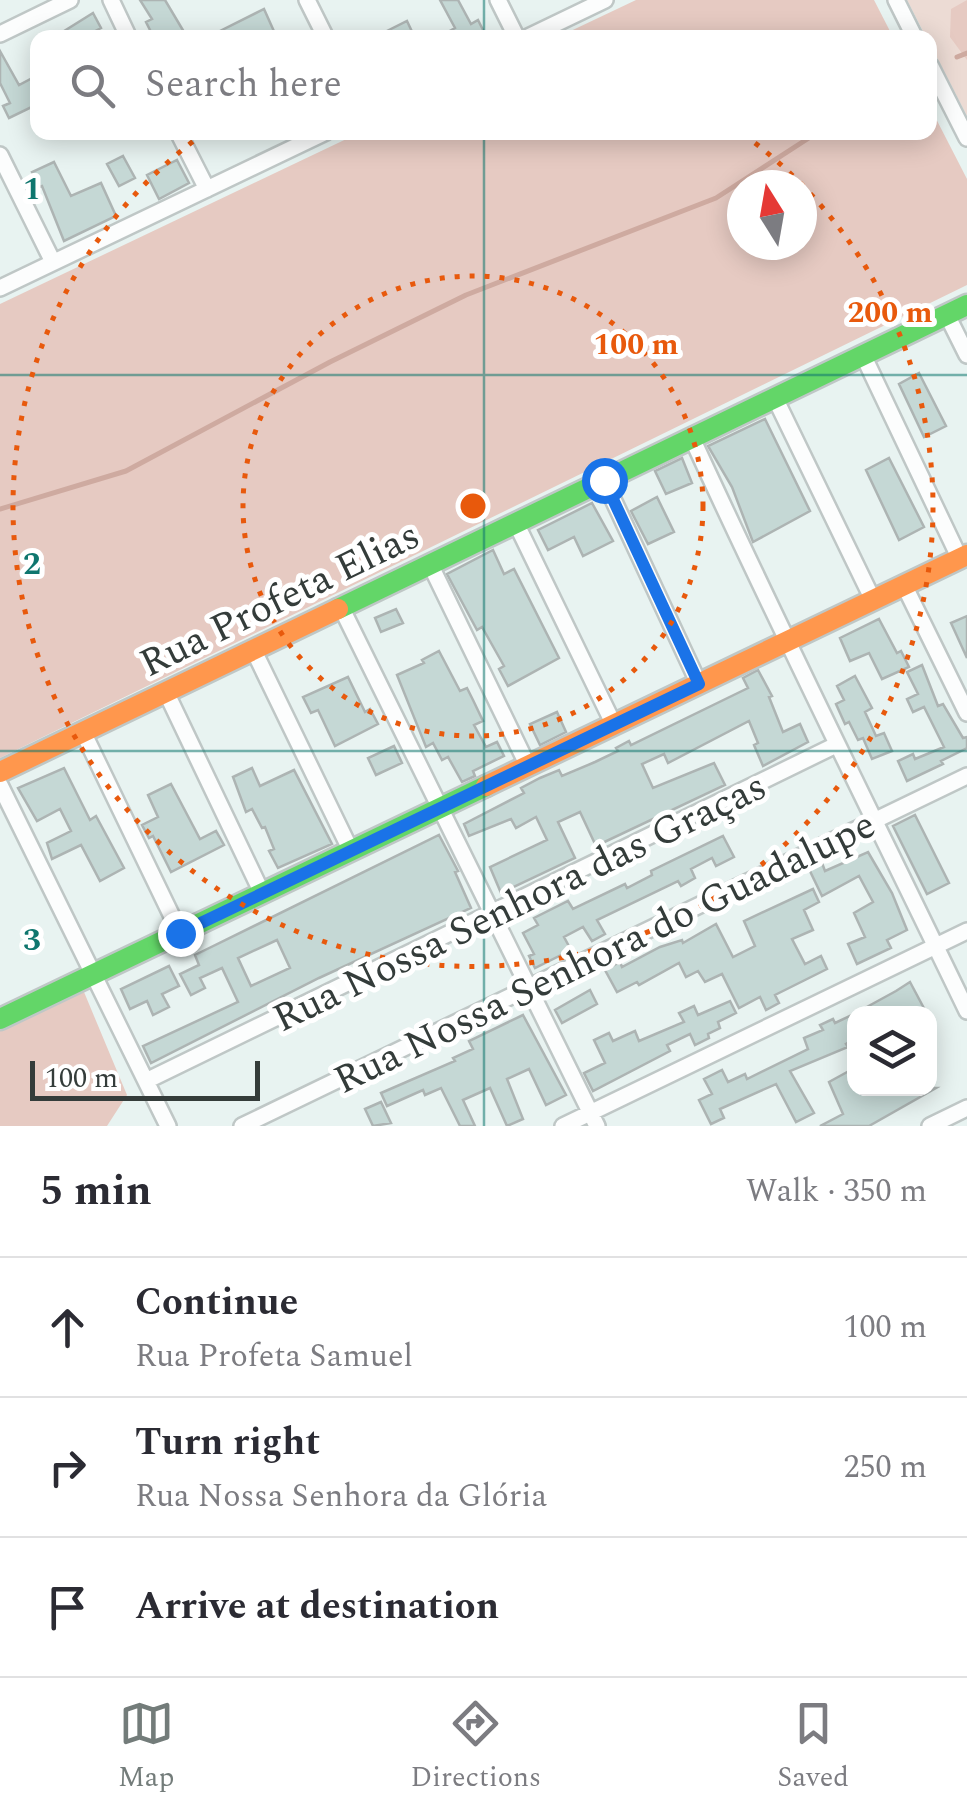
<!DOCTYPE html>
<meta charset="utf-8">
<style>
body{margin:0;font-family:Spectral,serif;background:#f7f7f7;color:#2b2b33}
.controls{position:absolute;right:30px;bottom:30px;display:grid;overflow:hidden;border-radius:20px;box-shadow:0 5px 25px #0003}
.controls button{width:90px;height:90px;display:grid;place-items:center;padding:0;border:0;border-bottom:2px solid #e1e1e2;background:#fff;color:#2b2b33;font:50px sans-serif}
.compass{position:absolute;left:727px;top:170px;width:90px;height:90px;border-radius:50%;background:#fff;box-shadow:0 5px 25px #0003;rotate:349deg}
.scale{position:absolute;left:30px;bottom:25px;width:230px;box-sizing:border-box;padding-left:10px;border:5px solid #343c3a;border-top:0;font-size:28px;line-height:35px;white-space:nowrap;color:#343c3a;-webkit-text-stroke:8px #fff;paint-order:stroke}
.stop{position:absolute;width:30px;height:30px;margin:-22px;border:8px solid #1a73e8;border-radius:50%;background:#fff}
.stop.end{background:#1a73e8;border-color:#fff;box-shadow:0 2px 10px #0008}
.list{margin:0;padding:0;list-style:none}
h2{display:flex;justify-content:space-between;align-items:center;height:130px;margin:0;padding:0 40px;font-size:42px}
h2 small{font-size:32px;font-weight:400;color:#7c7c81}
.list li{display:grid;grid-template-columns:65px 1fr auto;gap:30px;align-items:center;box-sizing:border-box;height:140px;padding:0 40px;border-top:2px solid #e1e1e2}
.list b{display:block;font-size:38px;white-space:nowrap}
.list p{margin:0;font-size:32px;white-space:nowrap;color:#7c7c81}
.list em{font-size:32px;font-style:normal;color:#7c7c81}
.icon{flex:none;width:55px;height:55px;fill:none;stroke:currentColor;stroke-width:2;stroke-linecap:round;stroke-linejoin:round}
.map{position:relative;flex:none;width:967px;height:1126px;overflow:hidden}
.search{position:absolute;background:#fff;box-shadow:0 5px 25px #0003;left:30px;right:30px;top:30px;height:110px;display:flex;align-items:center;gap:25px;box-sizing:border-box;padding:0 35px;border-radius:20px;color:#7c7c81;font-size:38px}
.sheet{height:550px;background:#fff}
nav{display:flex;justify-content:space-around;align-items:center;box-sizing:border-box;height:140px;border-top:2px solid #e1e1e2;background:#fff;font-size:28px;color:#7c7c81}
nav a{display:grid;justify-items:center;gap:5px}
nav .on{color:#737c7a}
.map>svg:first-child{display:block}
</style>
<div class="map">
<svg width="967" height="1126" viewBox="0 0 967 1126">
<rect width="100%" height="100%" fill="#e8f3f1"/>
<!-- green -->
<path fill="#ecdbd4" d="M907,0H967V116L930,44V38L926,37Z"/>
<!-- forest -->
<path fill="#e6cac2" fill-rule="evenodd" d="M636,0H874L893,37H558Z
M967,0V60L950,37L951,9Z
M930,107L967,179V285L0,758V304L359,133L930,132ZM802,185V245H742V185Z
M84,992L127,1095L107,1126H0V1030Z"/>
<g fill="none" stroke-linecap="round" stroke-linejoin="round">
<!-- stream -->
<path stroke="#ceaaa0" stroke-width="5" d="M957,57L967,53
M0,509L126,471L330,362L466,295L716,198L818,132"/>
</g>
<!-- building -->
<path fill="#c5d8d5" stroke="#adb4b3" stroke-width="2.5" fill-rule="evenodd" d="M140,0H165L184,32L179,34L181,38H154L146,22L152,19Z
M440,0H458L471,24L478,20L487,38H437L455,28Z
M264,9L277,38H206Z
M93,13L101,28L82,38H53Z
M407,21L415,38H373Z
M0,51L19,85L38,75V104L9,118L3,106L10,103L0,83Z
M123,156L135,178L119,186L107,164Z
M177,160L189,183L159,199L147,175Z
M54,162L71,196L101,183L116,216L64,241L42,186L39,187L32,172Z
M919,373L946,426L924,437L899,384Z
M765,419L810,511L753,542L732,487L708,446Z
M682,458L692,483L666,494L655,471Z
M889,458L924,527L899,540L866,470Z
M657,497L674,532L648,544L631,511Z
M592,503L613,541L583,556L574,537L548,550L538,530Z
M493,550L504,574L514,569L559,658L508,686L499,669L504,666L482,627L477,630L447,574Z
M396,609L403,623L381,632L375,618Z
M967,616V658L951,623Z
M879,619L897,653L901,651L909,667L882,679L869,653L850,661L840,638Z
M439,651L460,691L467,688L473,700L483,721L474,725L486,747L497,742L504,756L473,771L475,776L462,782L448,757L442,760L433,743L426,747L397,675L424,663L422,660Z
M922,665L938,706L943,704L963,738L967,737V748L941,761L943,764L907,781L898,761L913,754L915,759L944,747L924,707L913,712L907,699L918,694L907,672Z
M758,670L772,696L769,697L783,732L800,724L808,742L763,766L754,745L758,743L749,721L668,763L664,754L642,764L653,788L714,763L725,785L596,846L580,812L558,822L575,858L501,893L490,867L547,840L536,817L516,828L511,819L469,836L464,824L524,793L521,788L540,778L559,770L562,776L595,762L618,751L616,748L629,741L631,745L748,688L743,678Z
M855,676L872,708L865,712L876,736L884,733L892,751L872,759L863,738L858,740L849,722L845,724L836,704L844,700L837,686Z
M348,677L365,712L370,709L378,724L335,746L318,710L311,713L303,697Z
M557,712L566,732L540,745L530,724Z
M394,746L402,763L376,775L368,758Z
M64,768L90,820L96,816L124,868L100,881L81,845L52,859L47,843L71,831L60,809L37,821L18,788Z
M252,768L260,786L294,770L332,844L278,868L269,851L274,849L265,827L262,828L252,809L246,812L233,777Z
M171,784L200,839L216,831L224,845L171,872L153,836L149,838L142,825L158,817L148,795Z
M915,815L949,883L927,894L893,826Z
M439,835L458,871L455,872L471,908L319,978L151,1063L143,1046L238,1002L222,968L200,978L205,988L191,995L180,974L199,965L195,955ZM277,940L290,968L251,986L238,958Z
M723,836L734,857L716,866L712,858L691,869L695,878L681,886L678,881L597,920L605,934L592,941L583,927L564,937L571,950L535,968L529,956L534,954L523,933L538,925L534,918L568,901L573,909L625,884L627,888L652,875L651,871Z
M868,852L892,893L907,930L887,940L891,948L857,964L848,944L865,937L854,913L873,902L859,876L822,896L809,869L822,863L825,871Z
M813,889L819,902L804,910L813,930L792,939L805,964L821,956L827,969L775,995L779,1003L766,1010L760,997L739,1008L722,974L705,982L698,971L686,977L679,963L639,985L637,982L617,992L605,970L620,962L622,967L660,947L682,940L683,943L716,924L733,957L755,946L744,921Z
M169,966L179,986L162,994L169,1007L153,1015L147,1001L130,1009L121,989Z
M910,982L927,1014H854L896,991Z
M590,990L597,1004L562,1023L555,1010Z
M730,1001L736,1013L718,1022L720,1028L708,1034L709,1038L695,1045L690,1034L667,1045L670,1051L593,1091L584,1073L605,1063L594,1040L609,1033L613,1041L635,1031L639,1041L684,1022L679,1013L694,1006L698,1015Z
M854,1014V1039L846,1044L848,1047L790,1071L814,1113L796,1122L776,1084L720,1109L724,1118L711,1124L699,1100L712,1094L704,1079L722,1070L728,1082L745,1074L747,1079L808,1049L804,1038L823,1030L820,1025L833,1019L835,1023Z
M523,1015L566,1095L546,1105L529,1069L507,1079L523,1119L507,1126L490,1088L463,1100L475,1126H460L441,1088L425,1095L423,1090L387,1106L381,1093L455,1061L453,1058L473,1049L469,1041Z
M849,1071L854,1088H936L869,1126H820L843,1114L829,1082Z
M381,1102L391,1123L373,1126L365,1109Z"/>
<g fill="none" stroke-linecap="round" stroke-linejoin="round">
<defs>
<path id="street" d="M111,0L129,38
M307,0L326,38
M498,0L517,38
M896,0L915,38
M0,34L70,0
M526,38L605,0
M930,65L967,138
M178,132L207,189
M0,155L53,262
M0,288L326,132
M947,315L967,355
M863,355L960,559
M775,398L873,600
M692,438C780,631 875,820 967,1011
M604,480L699,684
M516,523L614,725
M430,564L528,766
M904,585L967,713
M341,607L597,1126
M253,649L351,851
M166,692L262,893
M83,732L180,933
M0,785L168,1126
M146,1081L836,745
M242,1126L967,776
M563,1126L967,931
M930,1126L967,1108"/>
<path id="fast" d="M338,609L967,305
M0,1019L486,786"/>
<path id="slow" d="M0,772L338,609
M486,786L967,555"/>
</defs>
<!-- street casing -->
<use href="#street" stroke="#bfc7c6" stroke-width="20"/>
<!-- fast casing -->
<use href="#fast" stroke="#bfc7c6" stroke-width="25"/>
<!-- slow casing -->
<use href="#slow" stroke="#bfc7c6" stroke-width="25"/>
<!-- street -->
<use href="#street" stroke="#fcfdfd" stroke-width="15"/>
<!-- fast -->
<use href="#fast" stroke="#63d668" stroke-width="20"/>
<!-- slow -->
<use href="#slow" stroke="#ff974d" stroke-width="20"/>
</g>
<g fill="none" stroke-linecap="round" stroke-linejoin="round">
<!-- route -->
<path stroke="#1a73e8" stroke-width="12" d="M180,933L699,684L604,480"/>
</g>
<!-- grid -->
<path fill="none" stroke="#0f766e" stroke-width="2.5" stroke-opacity="0.55" d="M484,0V38M484,132V1126M0,375H967M0,751H967"/>
<!-- distance rings -->
<g fill="none" stroke="#e8590c" stroke-width="5" stroke-dasharray="5 10">
<circle cx="473" cy="506" r="230"/>
<path d="M743 134A460 460 0 1 1 203 134"/>
</g>
<g text-anchor="middle" stroke-width="10" stroke-linejoin="round" paint-order="stroke">
<!-- street labels -->
<g font-size="40" fill="#343c3a" stroke="#fff">
<text transform="translate(279 598) rotate(-26)" y="14">Rua Profeta Elias</text>
<text transform="translate(519 901) rotate(-26)" y="14">Rua Nossa Senhora das Graças</text>
<text transform="translate(604 951) rotate(-26)" y="14">Rua Nossa Senhora do Guadalupe</text>
</g>
</g>
<g font-size="32" text-anchor="middle" font-weight="bold" fill="#0f766e" stroke="#fff" stroke-width="10" stroke-linejoin="round" paint-order="stroke">
<text x="32" y="199">1</text>
<text x="32" y="574">2</text>
<text x="32" y="950">3</text>
</g>
<circle cx="473" cy="506" r="15" fill="#e8590c" stroke="#fff" stroke-width="5"/>
<g font-size="30" text-anchor="middle" font-weight="bold" fill="#e8590c" stroke="#fff" stroke-width="10" stroke-linejoin="round" paint-order="stroke">
<text x="890" y="322">200 m</text>
<text x="636" y="354">100 m</text>
</g>
</svg>
<div class="controls">
<button><svg class="icon" aria-label="layers" viewBox="0 0 24 24"><path d="M12 4l9 5-9 5-9-5zM3 14l9 5 9-5"/></svg></button>
</div>
<svg class="compass" viewBox="-18 -18 36 36"><path d="M0-13l5 13h-10z" fill="#e53935"/><path d="M0 13l5-13h-10z" fill="#7c7c81"/></svg>
<div class="scale">100 m</div>
<div class="stop" style="left:604px;top:480px"></div>
<div class="stop end" style="left:180px;top:933px"></div>
<div class="search"><svg class="icon" aria-label="search" viewBox="0 0 24 24"><circle cx="10" cy="10" r="6"/><path d="M15 15l6 6"/></svg>Search here</div>
</div>
<section class="sheet">
<h2>5 min<small>Walk · 350 m</small></h2>
<ul class="list">
<li><svg class="icon" aria-label="ahead" viewBox="0 0 24 24"><path d="M12 20V5M6 11l6-6 6 6"/></svg><div><b>Continue</b><p>Rua Profeta Samuel</p></div><em>100 m</em></li>
<li><svg class="icon" aria-label="right" viewBox="0 0 24 24"><path d="M7 20v-9h11M14 6l5 5-5 5"/></svg><div><b>Turn right</b><p>Rua Nossa Senhora da Glória</p></div><em>250 m</em></li>
<li><svg class="icon" aria-label="arrive" viewBox="0 0 24 24"><path d="M6 21V4h12l-3 4 3 4H6"/></svg><div><b>Arrive at destination</b></div></li>
</ul>
</section>
<nav>
<a class="on"><svg class="icon" aria-label="map" viewBox="0 0 24 24"><path d="M3 6l6-2 6 2 6-2v14l-6 2-6-2-6 2zM9 4v14M15 6v14"/></svg>Map</a>
<a><svg class="icon" aria-label="directions" viewBox="0 0 24 24"><path d="M12 3l9 9-9 9-9-9zM9 14v-3h6M13 9l2 2-2 2"/></svg>Directions</a>
<a><svg class="icon" aria-label="saved" viewBox="0 0 24 24"><path d="M7 4h10v16l-5-4-5 4z"/></svg>Saved</a>
</nav>
